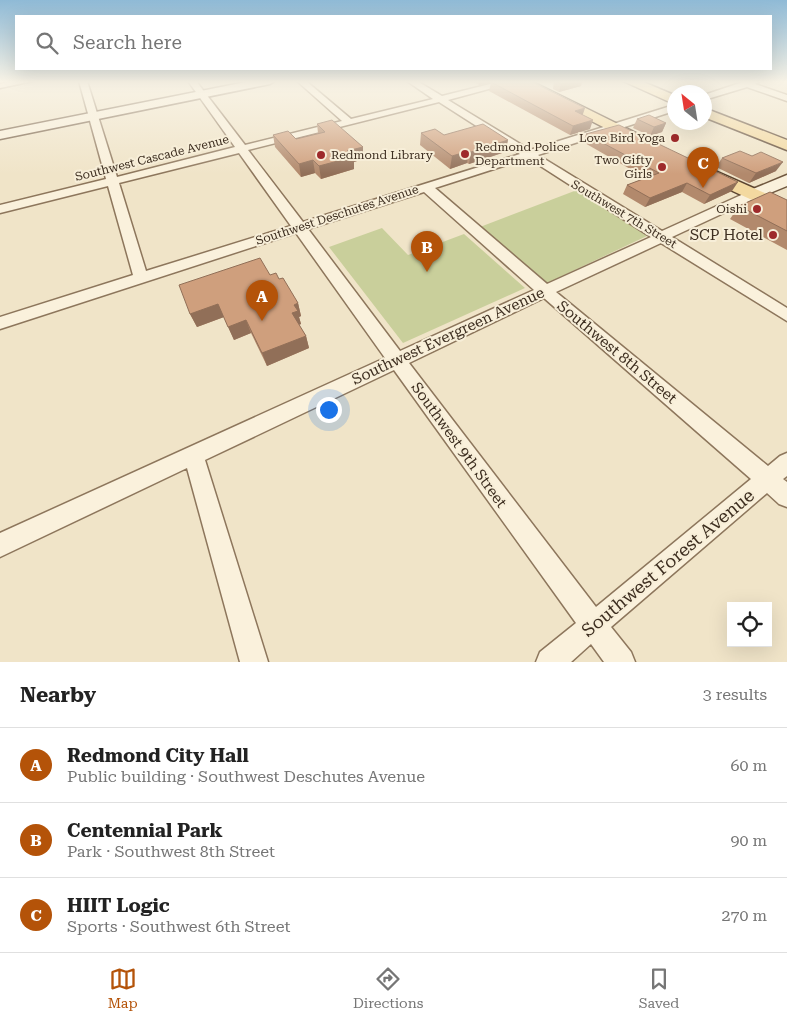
<!DOCTYPE html>
<meta charset="utf-8">
<style>
body{margin:0;font-family:"Roboto Serif",serif;background:#f2f2f2;color:#222}
.controls{position:absolute;right:15px;bottom:15px;display:grid;overflow:hidden;border-radius:0px;box-shadow:0 5px 20px #0002}
.controls button{width:45px;height:45px;display:grid;place-items:center;padding:0;border:0;border-bottom:1px solid #e0e0e0;background:#fff;color:#222;font:25px sans-serif}
.compass{position:absolute;left:667px;top:85px;width:45px;height:45px;border-radius:50%;background:#fff;box-shadow:0 5px 20px #0002;rotate:330deg}
.you{position:absolute;left:328px;top:409px;width:18px;height:18px;margin:-12px;border:4px solid #fff;border-radius:50%;background:#1a73e8;box-shadow:0 0 0 8px #1a73e833}
.badge{display:grid;place-items:center;width:32px;height:32px;border-radius:50%;background:#b45309;color:#fff;font-size:16px;font-weight:700}
.pin{position:absolute;translate:-50% -41px;filter:drop-shadow(0 1px 2px #0008)}
.pin::after{content:'';position:absolute;top:26px;width:18px;height:15px;background:inherit;clip-path:polygon(0 0,100% 0,50% 100%)}
.list{margin:0;padding:0;list-style:none}
h2{display:flex;justify-content:space-between;align-items:center;height:65px;margin:0;padding:0 20px;font-size:21px}
h2 small{font-size:16px;font-weight:400;color:#767676}
.list li{display:grid;grid-template-columns:32px 1fr auto;gap:15px;align-items:center;box-sizing:border-box;height:75px;padding:0 20px;border-top:1px solid #e0e0e0}
.list b{display:block;font-size:19px;white-space:nowrap}
.list p{margin:0;font-size:16px;white-space:nowrap;color:#767676}
.list em{font-size:16px;font-style:normal;color:#767676}
.icon{flex:none;width:28px;height:28px;fill:none;stroke:currentColor;stroke-width:2;stroke-linecap:round;stroke-linejoin:round}
.map{position:relative;flex:none;width:787px;height:662px;overflow:hidden}
.search{position:absolute;background:#fff;box-shadow:0 5px 20px #0002;left:15px;right:15px;top:15px;height:55px;display:flex;align-items:center;gap:12px;box-sizing:border-box;padding:0 18px;border-radius:0px;color:#767676;font-size:19px}
.sheet{height:290px;background:#fff}
nav{display:flex;justify-content:space-around;align-items:center;box-sizing:border-box;height:70px;border-top:1px solid #e0e0e0;background:#fff;font-size:14px;color:#767676}
nav a{display:grid;justify-items:center;gap:2px}
nav .on{color:#b45309}
.map>svg:first-child{display:block}
</style>
<div class="map">
<svg width="787" height="662" viewBox="0 0 787 662">
<rect width="100%" height="100%" fill="#f0e4c8"/>
<!-- green -->
<path fill="#c9cf9b" d="M577,190L649,235L547,283L480,227Z
M382,228L408,255L464,234L525,288L403,343L329,247Z"/>
<g fill="none" stroke-linecap="round" stroke-linejoin="round">
<defs>
<path id="street" d="M12,81H33L0,88V84Z
M79,81H87L117,177L235,147L188,81H196L245,145L342,121L297,81H306L351,119L433,99L407,81H417L442,96L502,81H518L448,100L530,150L674,105V111L538,155L662,231L750,191H758L760,194L758,197L672,237L787,308V321L661,243L556,292L768,466L780,456L787,453V476L783,479L787,482V507L779,504L767,493L611,627L631,652L635,662H604L591,644L571,662H536L540,652L576,623L394,370L205,460L268,662H240L187,468L0,557V533L385,358L296,233L0,329V317L133,275L108,186L0,213V205L106,179ZM439,102L520,154L303,222L248,150ZM239,153L291,226L146,271L119,183ZM528,158L651,237L547,284L435,188ZM424,192L534,290L400,351L308,229ZM544,298L751,479L596,607L409,363Z
M741,81H760L755,84L787,95V101L747,87L704,100V95L740,83Z"/>
<path id="secondary" d="M251,81H275L270,84L0,139V131Z
M787,175V186L760,197H748L746,194L748,191Z"/>
<path id="primary" d="M514,81H531L646,138L649,141L646,144H636Z
M623,81H641L674,95V104Z
M704,108L787,140V150L704,117Z
M704,166L787,203V216L698,175L696,171L698,167Z"/>
</defs>
<!-- street casing -->
<use href="#street" stroke="#8d765c" stroke-width="3"/>
<!-- secondary casing -->
<use href="#secondary" stroke="#6f573f" stroke-width="3"/>
<!-- primary casing -->
<use href="#primary" stroke="#5b4430" stroke-width="3"/>
<!-- street -->
<use href="#street" fill="#faf1dc" fill-rule="evenodd"/>
<!-- secondary -->
<use href="#secondary" fill="#faf1dc" fill-rule="evenodd"/>
<!-- primary -->
<use href="#primary" fill="#f3d9a0" fill-rule="evenodd"/>
</g>
<!-- wall -->
<path fill="#b2896c" d="M472,81H530L583,115L590,129L570,135L489,91L491,83L479,85Z
M554,81H582L581,86L559,92L553,89Z
M637,119L666,123L662,132L650,136L633,128Z
M317,124L363,147V159L354,162V169L321,179L315,173L301,177L275,147L273,135L296,139L318,133Z
M421,133L444,135L508,140L505,152L469,164L467,163L450,169L420,145Z
M586,134L732,191L704,204L682,192L645,207L623,194L627,185L646,178L583,142Z
M722,158L776,171L749,183L716,167Z
M787,200V250L730,219L739,206Z
M270,275L279,279L298,303L301,316L299,317L301,324L299,325L306,336L309,348L267,366L251,333L234,340L224,317L197,327L190,314Z"/>
<!-- shaded-wall -->
<path fill="#916f58" d="M479,81H497L479,85Z
M570,81H582L581,86L559,92L561,84Z
M585,108L582,117L575,111Z
M593,120L590,129L570,135L573,126Z
M666,123L662,132L650,136L654,127Z
M508,140L505,152L469,164L471,152Z
M363,147V159L354,162V169L321,179L319,166L347,151Z
M469,151L467,163L450,169L452,156Z
M313,160L315,173L301,177L299,164Z
M783,162L776,171L749,183L756,173Z
M738,182L732,191L704,204L710,195Z
M687,183L682,192L645,207L650,198Z
M298,303L301,316L299,317L301,324L295,326L292,313L294,305Z
M218,304L224,317L197,327L190,314Z
M246,320L251,333L234,340L228,327Z
M306,336L309,348L267,366L262,353Z"/>
<!-- building -->
<path fill="#cf9f7d" stroke="#916f58" d="M493,81H530L585,108L575,111L593,120L573,126L491,82Z
M556,81H570L561,84Z
M649,115L666,123L654,127L637,119Z
M332,120L363,147L347,151L353,157L319,166L313,160L299,164L273,135L288,131L296,139L325,132L317,124Z
M483,124L508,140L471,152L469,151L452,156L421,133L435,129L444,135Z
M619,125L738,182L710,195L687,183L650,198L627,185L659,173L586,134Z
M740,151L752,156L761,152L783,162L756,173L722,158Z
M770,192L787,200V231L739,206Z
M260,258L270,275L276,273L279,279L283,278L298,303L294,305L298,311L292,313L306,336L262,353L246,320L228,327L218,304L190,314L179,285Z"/>
<!-- sky -->
<linearGradient id="sky" x2="0" y2="1"><stop stop-color="#8fbad6"/><stop offset="0.47" stop-color="#f8f3e6"/><stop offset="1" stop-color="#f8f3e6" stop-opacity="0"/></linearGradient>
<rect width="787" height="174" fill="url(#sky)"/>
<!-- markers -->
<g fill="#9e2a2b" stroke="#f7eed8" stroke-width="2">
<circle cx="675" cy="138" r="5"/>
<circle cx="465" cy="154" r="5"/>
<circle cx="321" cy="155" r="5"/>
<circle cx="662" cy="167" r="5"/>
<circle cx="757" cy="209" r="5"/>
<circle cx="773" cy="235" r="5"/>
</g>
<g text-anchor="middle" stroke-width="4" stroke-linejoin="round" paint-order="stroke">
<!-- far-poi labels -->
<g font-size="12" fill="#3d2e20" stroke="#f7eed8" text-anchor="end">
<text x="665" y="142">Love Bird Yoga</text>
<text x="475" y="151" text-anchor="start">Redmond Police<tspan x="475" dy="14">Department</tspan></text>
<text x="331" y="159" text-anchor="start">Redmond Library</text>
<text x="652" y="164">Two Gifty<tspan x="652" dy="14">Girls</tspan></text>
<text x="747" y="213">Oishi</text>
</g>
<!-- far-street labels -->
<g font-size="12" fill="#3d2e20" stroke="#f7eed8">
<text transform="translate(152 158) rotate(-14)" y="4">Southwest Cascade Avenue</text>
<text transform="translate(624 214) rotate(31)" y="4">Southwest 7th Street</text>
<text transform="translate(337 215) rotate(-18)" y="4">Southwest Deschutes Avenue</text>
</g>
<!-- poi labels -->
<g font-size="15" fill="#3d2e20" stroke="#f7eed8" text-anchor="end">
<text x="763" y="240">SCP Hotel</text>
</g>
<!-- street labels -->
<g font-size="15" fill="#3d2e20" stroke="#f7eed8">
<text transform="translate(448 336) rotate(-25)" y="5">Southwest Evergreen Avenue</text>
<text transform="translate(617 352) rotate(40)" y="5">Southwest 8th Street</text>
<text transform="translate(459 445) rotate(54)" y="5">Southwest 9th Street</text>
</g>
<!-- near-street labels -->
<g font-size="18" fill="#3d2e20" stroke="#f7eed8">
<text transform="translate(668 563) rotate(-40)" y="6">Southwest Forest Avenue</text>
</g>
</g>
</svg>
<div class="controls">
<button><svg class="icon" aria-label="locate" viewBox="0 0 24 24"><circle cx="12" cy="12" r="6"/><path d="M12 2v4M12 18v4M2 12h4M18 12h4"/></svg></button>
</div>
<svg class="compass" viewBox="-18 -18 36 36"><path d="M0-13l5 13h-10z" fill="#e53935"/><path d="M0 13l5-13h-10z" fill="#767676"/></svg>
<div class="you"></div>
<div class="pin badge" style="left:262px;top:321px">A</div>
<div class="pin badge" style="left:427px;top:272px">B</div>
<div class="pin badge" style="left:703px;top:188px">C</div>
<div class="search"><svg class="icon" aria-label="search" viewBox="0 0 24 24"><circle cx="10" cy="10" r="6"/><path d="M15 15l6 6"/></svg>Search here</div>
</div>
<section class="sheet">
<h2>Nearby<small>3 results</small></h2>
<ul class="list">
<li><span class="badge">A</span><div><b>Redmond City Hall</b><p>Public building · Southwest Deschutes Avenue</p></div><em>60 m</em></li>
<li><span class="badge">B</span><div><b>Centennial Park</b><p>Park · Southwest 8th Street</p></div><em>90 m</em></li>
<li><span class="badge">C</span><div><b>HIIT Logic</b><p>Sports · Southwest 6th Street</p></div><em>270 m</em></li>
</ul>
</section>
<nav>
<a class="on"><svg class="icon" aria-label="map" viewBox="0 0 24 24"><path d="M3 6l6-2 6 2 6-2v14l-6 2-6-2-6 2zM9 4v14M15 6v14"/></svg>Map</a>
<a><svg class="icon" aria-label="directions" viewBox="0 0 24 24"><path d="M12 3l9 9-9 9-9-9zM9 14v-3h6M13 9l2 2-2 2"/></svg>Directions</a>
<a><svg class="icon" aria-label="saved" viewBox="0 0 24 24"><path d="M7 4h10v16l-5-4-5 4z"/></svg>Saved</a>
</nav>
